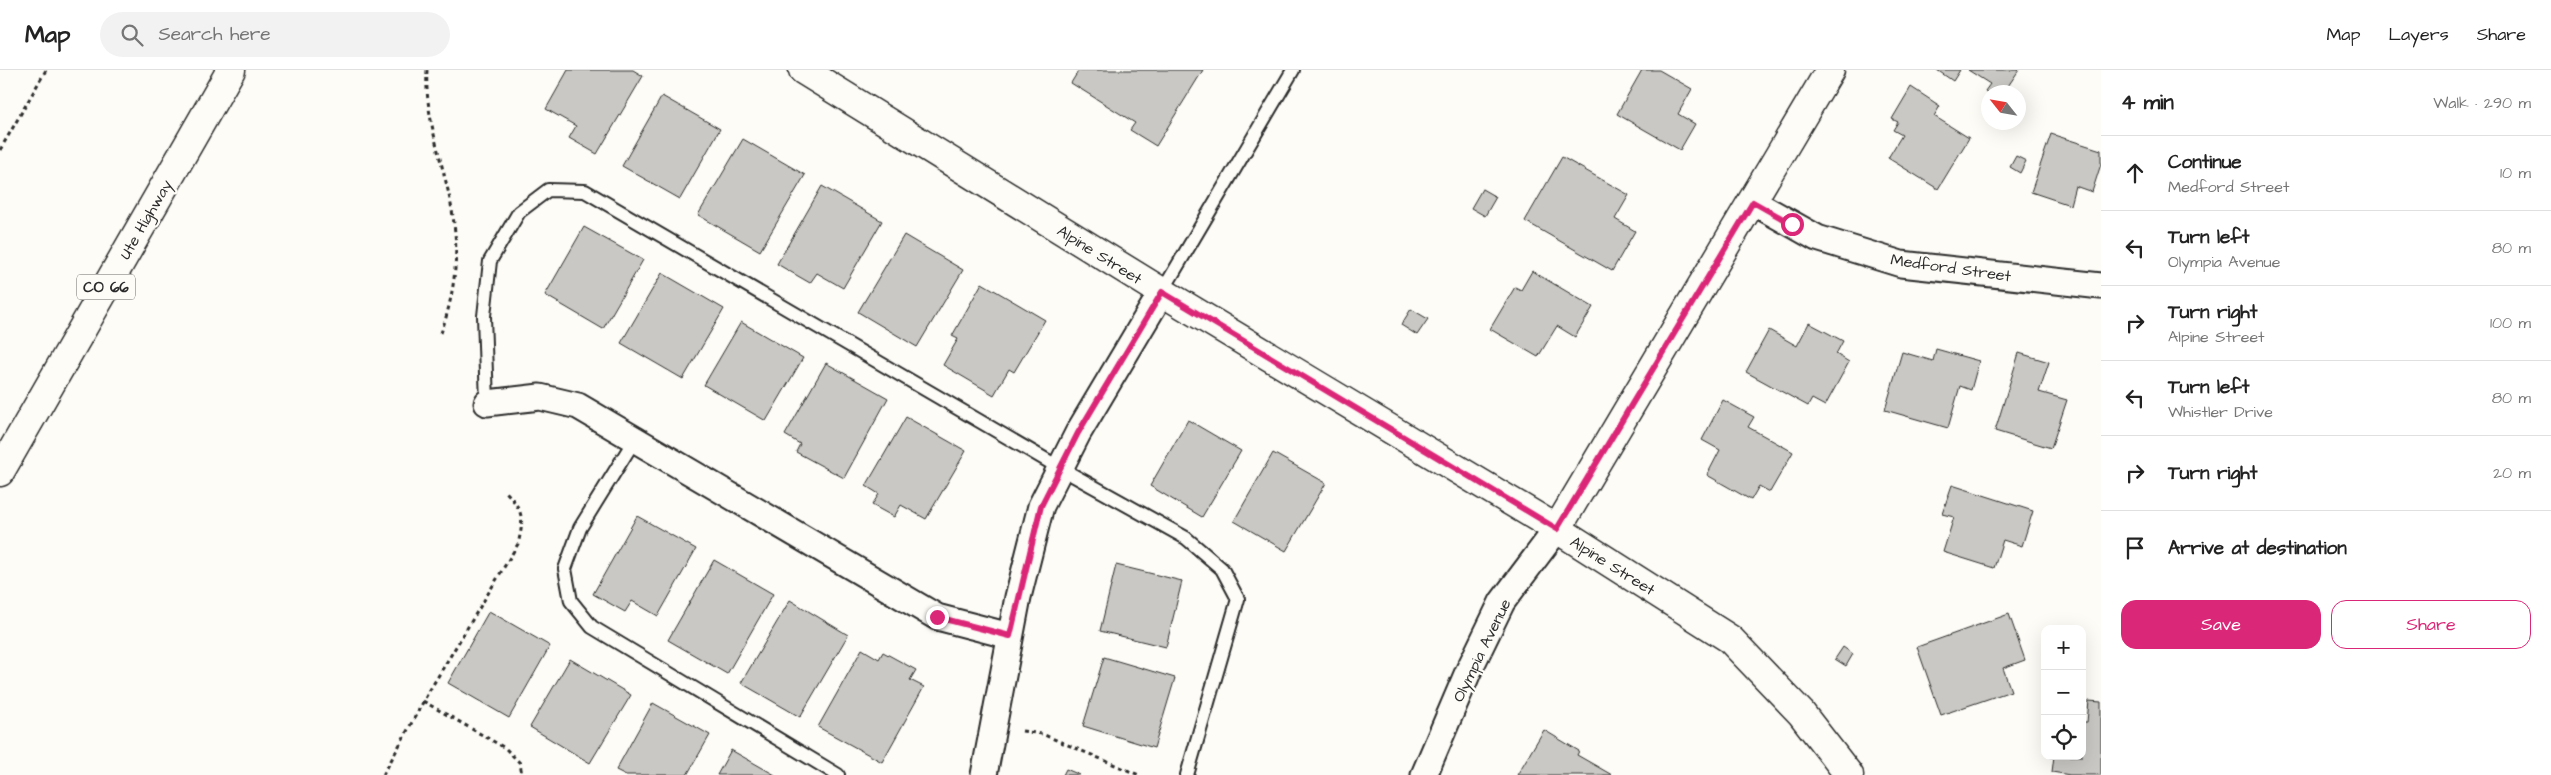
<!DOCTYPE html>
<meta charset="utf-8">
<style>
body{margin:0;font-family:"Architects Daughter",sans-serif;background:#f2f2f2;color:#222}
.controls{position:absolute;right:15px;bottom:15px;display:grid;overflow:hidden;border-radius:10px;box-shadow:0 5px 20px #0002}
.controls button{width:45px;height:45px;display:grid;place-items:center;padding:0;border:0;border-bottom:1px solid #e0e0e0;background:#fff;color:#222;font:25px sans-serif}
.compass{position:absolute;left:1981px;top:15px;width:45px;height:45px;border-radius:50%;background:#fff;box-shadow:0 5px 20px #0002;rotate:301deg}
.stop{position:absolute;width:15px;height:15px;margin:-11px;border:4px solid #db2777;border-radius:50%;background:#fff}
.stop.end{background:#db2777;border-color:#fff;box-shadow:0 1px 5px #0008}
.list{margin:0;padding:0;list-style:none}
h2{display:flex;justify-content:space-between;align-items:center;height:65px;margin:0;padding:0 20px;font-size:21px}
h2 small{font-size:16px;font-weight:400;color:#767676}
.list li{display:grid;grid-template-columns:32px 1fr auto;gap:15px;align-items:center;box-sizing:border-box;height:75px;padding:0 20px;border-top:1px solid #e0e0e0}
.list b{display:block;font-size:19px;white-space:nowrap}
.list p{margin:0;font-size:16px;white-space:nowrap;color:#767676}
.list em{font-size:16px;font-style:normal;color:#767676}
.actions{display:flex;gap:10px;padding:15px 20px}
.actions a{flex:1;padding:11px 0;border:1px solid #db2777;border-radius:15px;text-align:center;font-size:18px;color:#db2777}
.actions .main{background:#db2777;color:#fff}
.icon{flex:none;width:28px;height:28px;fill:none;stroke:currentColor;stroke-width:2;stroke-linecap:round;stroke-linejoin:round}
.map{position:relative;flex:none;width:2101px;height:705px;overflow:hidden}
header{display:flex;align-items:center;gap:30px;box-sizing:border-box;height:70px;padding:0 25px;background:#fff;border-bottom:1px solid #e0e0e0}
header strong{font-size:24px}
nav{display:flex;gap:28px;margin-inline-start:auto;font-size:18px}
.search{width:350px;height:45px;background:#f2f2f2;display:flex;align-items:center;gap:12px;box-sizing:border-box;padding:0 18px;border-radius:28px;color:#767676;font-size:19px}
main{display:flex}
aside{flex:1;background:#fff}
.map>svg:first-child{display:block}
</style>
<header>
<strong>Map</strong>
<div class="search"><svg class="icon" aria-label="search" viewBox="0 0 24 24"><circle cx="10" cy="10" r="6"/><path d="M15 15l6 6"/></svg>Search here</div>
<nav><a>Map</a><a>Layers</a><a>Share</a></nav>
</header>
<main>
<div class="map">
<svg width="2101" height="705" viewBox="0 0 2101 705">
<rect width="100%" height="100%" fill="#fdfcf7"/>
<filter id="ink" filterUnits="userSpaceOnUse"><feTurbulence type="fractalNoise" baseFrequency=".02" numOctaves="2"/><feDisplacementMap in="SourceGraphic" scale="10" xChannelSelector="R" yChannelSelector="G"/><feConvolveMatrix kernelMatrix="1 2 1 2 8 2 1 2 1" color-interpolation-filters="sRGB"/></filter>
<g filter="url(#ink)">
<!-- building -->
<path fill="#c9c8c4" stroke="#2b2b2b" d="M568,0H633L643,6L597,84L569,68L576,56L546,39Z
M1079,0H1203L1156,76L1130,60L1135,53L1071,13Z
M1642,0H1659L1692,19L1678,44L1695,54L1680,80L1617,44Z
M1937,0H1960L1953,11Z
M1968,0H2019L2004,22L1988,23L1985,21L1990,14Z
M1911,17L1940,36L1934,46L1969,68L1938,119L1888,88L1902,65L1893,60L1898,52L1892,49Z
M662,26L720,59L680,129L622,96Z
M2051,64L2101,80V94L2092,122L2075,116L2070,135L2031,122Z
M743,69L805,105L760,181L698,145Z
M2016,86L2026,91L2020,103L2010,97Z
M1562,87L1629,125L1615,149L1635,161L1612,201L1525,151Z
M822,116L882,151L843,218L817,203L810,213L777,194Z
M1482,119L1496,127L1485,146L1471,138Z
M584,157L643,190L603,259L545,225Z
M904,165L963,200L917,277L858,242Z
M1532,201L1593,237L1575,267L1557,256L1538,287L1490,259L1515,217L1521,220Z
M662,203L724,239L683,309L621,273Z
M982,213L1045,250L1014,302L1009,299L994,325L943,295L958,269L952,266Z
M1411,239L1428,249L1417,265L1401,255Z
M741,252L803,288L766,351L704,315Z
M1809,253L1843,271L1836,284L1849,292L1825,336L1812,329L1808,336L1746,302L1769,260L1797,276Z
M1936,279L1979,291L1971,320L1960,316L1948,358L1885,340L1902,282L1933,291Z
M2019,283L2049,292L2039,322L2067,330L2051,378L1995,361Z
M826,293L888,328L844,408L796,382L800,374L785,365Z
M1723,330L1754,347L1748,357L1793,382L1770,422L1759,416L1751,430L1707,405L1720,380L1702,370Z
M906,347L966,381L926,449L901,435L894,447L872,435L879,424L866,416Z
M1188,350L1241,381L1202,447L1150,416Z
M1273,383L1326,413L1286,481L1234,451Z
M1952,415L2033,441L2022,476L2003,470L1994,498L1943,482L1954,447L1942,444Z
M637,446L696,479L658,546L632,531L625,542L593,524Z
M714,490L773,524L727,604L668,570Z
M1116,495L1182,511L1166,577L1100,561Z
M790,530L848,565L800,647L741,613Z
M489,541L550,576L509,648L448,613Z
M2009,544L2025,590L2003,598L2011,621L1941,645L1917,577Z
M1843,577L1853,584L1846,596L1835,589Z
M862,579L879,589L883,582L916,600L910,610L924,617L882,692L818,657Z
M1104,587L1175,608L1154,678L1083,656Z
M570,589L631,625L590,693L530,657Z
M2089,631L2101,632V705H2070L2052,702L2054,686H2082V652H2087Z
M653,633L710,665L687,705H626L616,700Z
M1544,660L1579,681L1577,685L1612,705H1517Z
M731,680L775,705H717Z
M1066,699L1080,705H1063Z"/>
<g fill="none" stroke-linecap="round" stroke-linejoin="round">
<defs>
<path id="service" d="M1162,222L1293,0
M487,333L484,246L490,191L519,142L548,120L585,121L1060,398L1186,468L1222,499L1238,529L1187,705
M635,369L580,458L565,499L571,531L592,557L838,705"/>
<path id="minor" d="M1753,132L1817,168L1901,194L2101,216
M487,333L540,327L578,336L937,547L1010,566
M984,705L1018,527L1041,436L1078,363L1162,222
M1424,705L1468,602L1502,532L1557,459"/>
<path id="tertiary" d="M803,0L1162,222L1557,459L1730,569L1801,643L1849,705
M1557,459L1830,0"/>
<path id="primary" d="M0,402L231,0"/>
</defs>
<!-- service casing -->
<use href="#service" stroke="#2b2b2b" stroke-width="16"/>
<!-- minor casing -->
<use href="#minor" stroke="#2b2b2b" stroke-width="29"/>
<!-- tertiary casing -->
<use href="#tertiary" stroke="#2b2b2b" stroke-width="31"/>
<!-- primary casing -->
<use href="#primary" stroke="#2b2b2b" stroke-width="31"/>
<!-- path -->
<path stroke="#2b2b2b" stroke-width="3" stroke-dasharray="4 4" stroke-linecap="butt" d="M427,0C424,53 448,102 454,154C459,190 453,229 441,263
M0,80L46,0
M423,631L505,678L520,693L522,705
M1022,661L1042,664L1139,705
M383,705L428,623L518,474C524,450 524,441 506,422"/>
<!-- service -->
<use href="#service" stroke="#fdfcf7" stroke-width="12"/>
<!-- minor -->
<use href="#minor" stroke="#fdfcf7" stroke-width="25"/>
<!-- tertiary -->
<use href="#tertiary" stroke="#fdfcf7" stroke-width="28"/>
<!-- primary -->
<use href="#primary" stroke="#fdfcf7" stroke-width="28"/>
</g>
</g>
<g fill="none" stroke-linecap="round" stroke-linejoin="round" filter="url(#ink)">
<!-- route -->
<path stroke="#db2777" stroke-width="6" d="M937,547L1010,566L1041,436L1078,363L1162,222L1557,459L1753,132L1792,154"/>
</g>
<g text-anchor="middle" stroke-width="4.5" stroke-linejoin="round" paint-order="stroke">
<!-- shield labels -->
<rect fill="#fdfcf7" stroke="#6a6a68" stroke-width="1" x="77" y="204.5" width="58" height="25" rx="4"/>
<g font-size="15" font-weight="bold" fill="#2b2b2b">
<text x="106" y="222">CO 66</text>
</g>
<!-- street labels -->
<g font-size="16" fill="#2b2b2b" stroke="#fdfcf7">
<text transform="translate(145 149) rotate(-60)" y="6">Ute Highway</text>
<text transform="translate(1100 184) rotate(32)" y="6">Alpine Street</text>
<text transform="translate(1951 197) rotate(8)" y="6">Medford Street</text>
<text transform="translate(1613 495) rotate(32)" y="6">Alpine Street</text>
<text transform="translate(1481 580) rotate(-64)" y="6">Olympia Avenue</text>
</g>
</g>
</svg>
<div class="controls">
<button>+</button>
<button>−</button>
<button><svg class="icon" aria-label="locate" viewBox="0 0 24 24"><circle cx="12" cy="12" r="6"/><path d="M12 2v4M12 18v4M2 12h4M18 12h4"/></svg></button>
</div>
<svg class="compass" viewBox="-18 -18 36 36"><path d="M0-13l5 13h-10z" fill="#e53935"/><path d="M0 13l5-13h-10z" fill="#767676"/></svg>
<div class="stop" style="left:1792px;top:154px"></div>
<div class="stop end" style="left:937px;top:547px"></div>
</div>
<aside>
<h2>4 min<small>Walk · 290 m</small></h2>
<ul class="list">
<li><svg class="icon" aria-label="ahead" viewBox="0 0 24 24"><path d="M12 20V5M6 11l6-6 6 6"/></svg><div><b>Continue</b><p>Medford Street</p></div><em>10 m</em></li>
<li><svg class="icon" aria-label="left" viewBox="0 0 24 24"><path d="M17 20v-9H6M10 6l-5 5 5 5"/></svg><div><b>Turn left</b><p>Olympia Avenue</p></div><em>80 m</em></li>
<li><svg class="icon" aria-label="right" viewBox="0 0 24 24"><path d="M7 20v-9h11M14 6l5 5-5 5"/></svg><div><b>Turn right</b><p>Alpine Street</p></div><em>100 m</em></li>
<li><svg class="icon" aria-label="left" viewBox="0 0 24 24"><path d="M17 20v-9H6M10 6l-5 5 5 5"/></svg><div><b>Turn left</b><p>Whistler Drive</p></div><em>80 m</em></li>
<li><svg class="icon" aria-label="right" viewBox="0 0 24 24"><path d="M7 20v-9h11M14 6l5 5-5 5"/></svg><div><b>Turn right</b></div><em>20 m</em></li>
<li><svg class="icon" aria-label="arrive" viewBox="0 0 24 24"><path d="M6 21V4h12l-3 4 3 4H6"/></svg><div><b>Arrive at destination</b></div></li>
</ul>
<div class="actions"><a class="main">Save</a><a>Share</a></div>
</aside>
</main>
